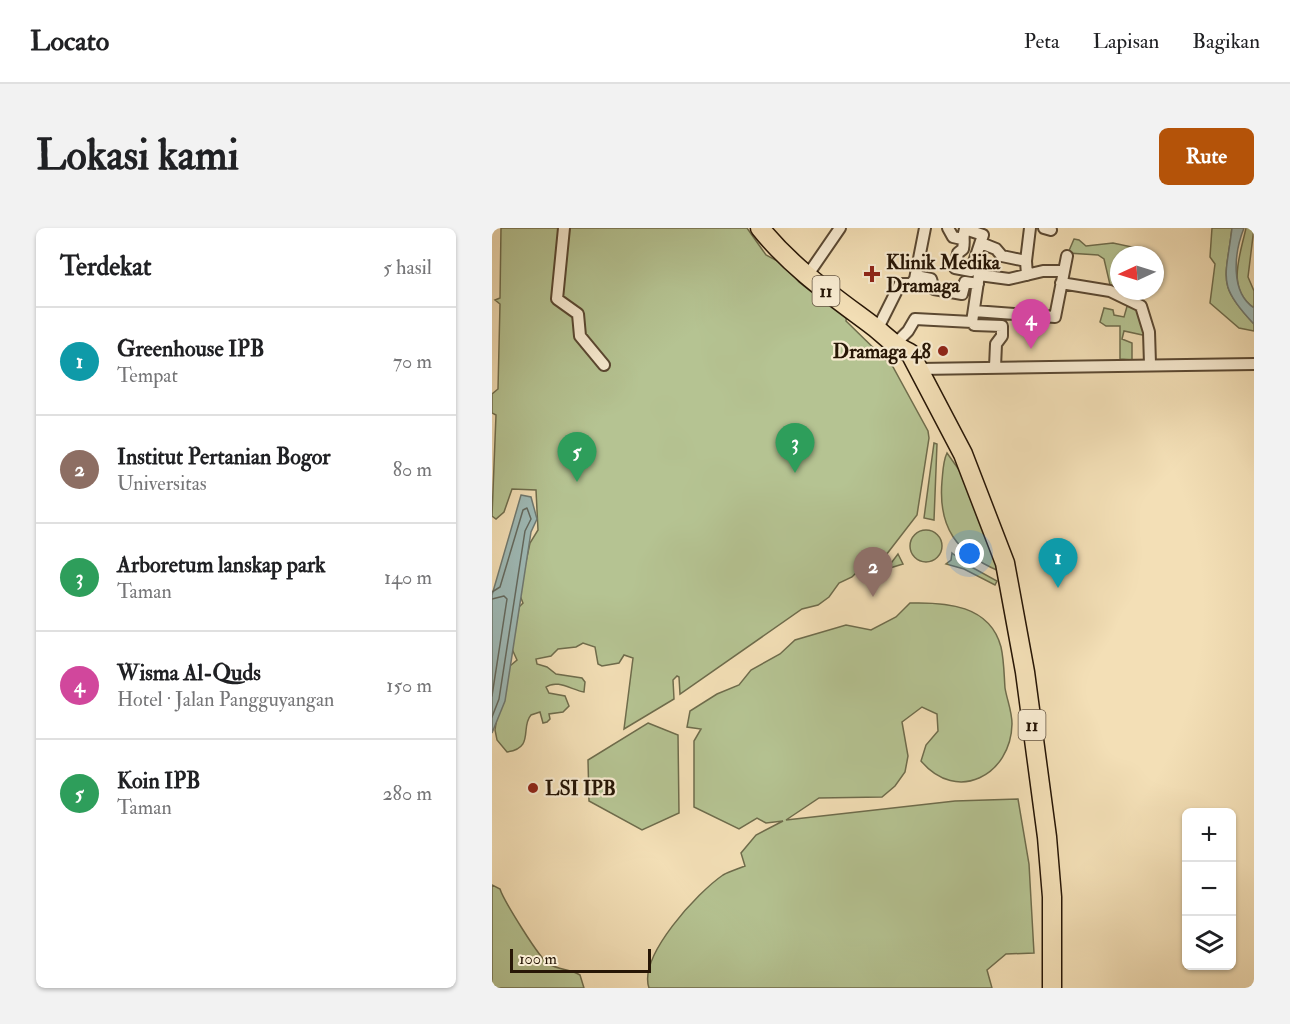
<!DOCTYPE html>
<html lang="id">
<meta charset="utf-8">
<style>
body{margin:0;font-family:"IM FELL Double Pica",serif;background:#f2f2f2;color:#202124}
.controls{position:absolute;right:18px;bottom:18px;display:grid;overflow:hidden;border-radius:9px;box-shadow:0 2px 4px #0004}
.controls button{width:54px;height:54px;display:grid;place-items:center;padding:0;border:0;border-bottom:2px solid #e0e0e0;background:#fff;color:#202124;font:30px sans-serif}
.compass{position:absolute;left:618px;top:18px;width:54px;height:54px;border-radius:50%;background:#fff;box-shadow:0 2px 4px #0004;rotate:266deg}
.scale{position:absolute;left:18px;bottom:15px;width:141px;box-sizing:border-box;padding-left:6px;border:3px solid #271606;border-top:0;font-size:16px;line-height:21px;white-space:nowrap;color:#271606;-webkit-text-stroke:4px #f7ead0;paint-order:stroke}
.you{position:absolute;left:478px;top:326px;width:21px;height:21px;margin:-15px;border:4px solid #fff;border-radius:50%;background:#1a73e8;box-shadow:0 0 0 9px #1a73e833}
.badge{display:grid;place-items:center;width:39px;height:39px;border-radius:50%;background:#b45309;color:#fff;font-size:20px;font-weight:700}
.pin{position:absolute;translate:-50% -50px;filter:drop-shadow(0 2px 3px #0008)}
.pin::after{content:'';position:absolute;top:32px;width:21px;height:18px;background:inherit;clip-path:polygon(0 0,100% 0,50% 100%)}
.list{margin:0;padding:0;list-style:none}
h2{display:flex;justify-content:space-between;align-items:center;height:78px;margin:0;padding:0 24px;font-size:26px}
h2 small{font-size:20px;font-weight:400;color:#757577}
.list li{display:grid;grid-template-columns:39px 1fr auto;gap:18px;align-items:center;box-sizing:border-box;height:108px;padding:0 24px;border-top:2px solid #e0e0e0}
.list b{display:block;font-size:22px;white-space:nowrap}
.list p{margin:0;font-size:20px;white-space:nowrap;color:#757577}
.list em{font-size:20px;font-style:normal;color:#757577}
.icon{flex:none;width:33px;height:33px;fill:none;stroke:currentColor;stroke-width:2;stroke-linecap:round;stroke-linejoin:round}
.map{position:relative;flex:none;width:762px;height:760px;overflow:hidden;border-radius:9px}
header{display:flex;align-items:center;gap:36px;box-sizing:border-box;height:84px;padding:0 30px;background:#fff;border-bottom:2px solid #e0e0e0}
header strong{font-size:28px}
nav{display:flex;gap:33px;margin-inline-start:auto;font-size:21px}
.intro{display:flex;align-items:center;justify-content:space-between;box-sizing:border-box;height:144px;padding:0 36px}
h1{margin:0;font-size:42px}
.button{padding:15px 27px;border-radius:9px;background:#b45309;color:#fff;font-size:21px;font-weight:700}
main{display:flex;gap:36px;padding:0 36px}
aside{flex:1;background:#fff;border-radius:9px;box-shadow:0 2px 4px #0004}
.map>svg:first-child{display:block}
</style>
<header>
<strong>Locato</strong>
<nav><a>Peta</a><a>Lapisan</a><a>Bagikan</a></nav>
</header>
<div class="intro"><h1>Lokasi kami</h1><a class="button">Rute</a></div>
<main>
<aside>
<h2>Terdekat<small>5 hasil</small></h2>
<ul class="list">
<li><span class="badge" style="background:#0f9aa8">1</span><div><b>Greenhouse IPB</b><p>Tempat</p></div><em>70 m</em></li>
<li><span class="badge" style="background:#8d6e63">2</span><div><b>Institut Pertanian Bogor</b><p>Universitas</p></div><em>80 m</em></li>
<li><span class="badge" style="background:#2e9e5b">3</span><div><b>Arboretum lanskap park</b><p>Taman</p></div><em>140 m</em></li>
<li><span class="badge" style="background:#d1479c">4</span><div><b>Wisma Al-Quds</b><p>Hotel · Jalan Pangguyangan</p></div><em>150 m</em></li>
<li><span class="badge" style="background:#2e9e5b">5</span><div><b>Koin IPB</b><p>Taman</p></div><em>280 m</em></li>
</ul>
</aside>
<div class="map">
<svg width="762" height="760" viewBox="0 0 762 760">
<rect width="100%" height="100%" fill="#f3dfb6"/>
<filter id="stains"><feTurbulence type="fractalNoise" baseFrequency=".00333" numOctaves="4"/><feColorMatrix values="0 0 0 0 .2 0 0 0 0 .09 0 0 0 0 .02 0 0 0 .5 -.17"/></filter>
<radialGradient id="worn" r=".72"><stop offset=".6" stop-color="#630" stop-opacity="0"/><stop offset="1" stop-color="#630" stop-opacity=".3"/></radialGradient>
<!-- green -->
<path fill="#b5c392" stroke="#6e6c4c" stroke-width="1.5" d="M9,0H255L274,27L293,37L307,54L335,76L344,75L355,83L354,93L401,139L436,203L437,210L425,287L394,327L375,334L360,349L347,355L337,369L326,377L310,381L188,466L187,449L185,448L181,452L182,471L132,501L141,430L132,427L127,435L110,438L106,436L103,419L91,415L84,419L66,421L59,428L44,431L45,436L55,439L64,446L90,450L93,454L92,464C80,462 65,451 54,459L57,465L73,468L77,478L71,484L57,486L58,491L55,494L51,495L48,484L39,487C28,499 43,520 15,524L5,512L3,502L12,443L25,432L20,421L27,379L31,375L27,365L38,315L46,302L44,262L20,261L12,284L4,291L0,288L4,187L0,185V166L6,161L8,76L3,72L8,70Z
M720,0H740C734,52 724,56 762,96V103L747,100L718,75L723,36L718,29Z
M754,0H762L756,49L762,63V80C734,61 748,28 754,0Z
M582,11L587,12L594,18L621,15L659,23L658,27H627V63H649V76L619,61L612,31L606,27L576,25Z
M636,75L647,78L655,108L632,103L630,111L640,115V132L628,131V98H614L608,94L612,80L621,82L622,87L632,89Z
M442,215L445,216L442,292L432,290Z
M455,225L470,246L507,343C464,325 446,299 450,253C451,243 451,233 455,225Z
M418 318a16 16 0 1 1 32 0a16 16 0 1 1-32 0Z
M460,325L474,336L505,353L503,357L472,341L454,336L459,332Z
M406,326L411,336L398,340L382,351L380,348L397,338Z
M418,375C454,374 498,377 509,419C512,432 512,446 513,460C515,472 520,483 520,496C519,547 465,576 429,533L434,517L446,503L445,486L430,479L410,494L416,528L413,544L403,558L390,569L327,570L294,592L463,573L526,571L537,636L542,725L514,726L495,742L500,760H157C146,728 206,664 231,647C238,643 246,641 253,638L249,625L264,607L291,593L274,595L265,590L247,601L202,579V513L209,501L195,499L198,483L225,466L247,457L259,442L288,426L303,412L354,397L379,402L404,389Z
M156,495L186,507L187,585L150,602L97,573L96,532Z
M0,657L8,661C11,671 48,732 57,736C67,742 78,741 88,747L92,760H0Z"/>
<!-- water -->
<path fill="#9ebab7" stroke="#6e7870" stroke-width="1.5" d="M740,0H752C742,25 738,64 762,80V96C724,56 734,51 740,0Z
M29,267L39,269L45,291L39,304L13,473L0,505V367Z"/>
<g fill="none" stroke-linecap="round" stroke-linejoin="round">
<!-- shore -->
<path stroke="#62685e" stroke-width="1.5" d="M0,364L8,359L31,282L35,280L39,291L33,303L7,471L0,489
M0,371L12,368L15,371L0,468"/>
<defs>
<path id="minor" d="M72,0L65,71L86,86L88,108L112,137
M456,0L461,9L470,11
M552,0L559,2
M473,1L491,7L479,43L463,40L466,25L471,21C473,13 470,9 473,1V0
M489,15L504,21L510,28L534,33L535,47
M534,33L538,0
M315,48L348,0
M424,48L439,51L442,61L470,66L473,54L486,56
M569,55L618,63L649,78L657,104L658,136
M482,83L563,89L575,28
M480,94L482,97L510,98V108L504,116L503,139
M385,102L408,56H419L423,51L433,0
M402,117L416,103L423,91L480,94L487,47L517,51L551,43H571
M427,141L762,136"/>
<path id="trunk" d="M268,0C300,40 341,68 381,98C394,108 403,119 418,125L471,226L513,335L533,444L555,609L560,669V760"/>
</defs>
<!-- minor casing -->
<use href="#minor" stroke="#5a4832" stroke-width="14"/>
<!-- trunk casing -->
<use href="#trunk" stroke="#271606" stroke-width="21"/>
<!-- minor -->
<use href="#minor" stroke="#f7ead0" stroke-width="10"/>
<!-- trunk -->
<use href="#trunk" stroke="#f3dfb6" stroke-width="18"/>
</g>
<!-- markers -->
<g fill="#8f2418" stroke="#f7ead0" stroke-width="2">
<path d="M377 37h6v6h6v6h-6v6h-6v-6h-6v-6h6z"/>
<circle cx="451" cy="123" r="6"/>
<circle cx="41" cy="560" r="6"/>
</g>
<g text-anchor="middle" stroke-width="4.5" stroke-linejoin="round" paint-order="stroke">
<!-- shield labels -->
<g fill="#f7ead0" stroke="#655643" stroke-width="1.5">
<rect x="320.5" y="48" width="27" height="30" rx="4.5"/>
<rect x="526.5" y="482" width="27" height="30" rx="4.5"/>
</g>
<g font-size="18" font-weight="bold" fill="#271606">
<text x="334" y="69">11</text>
<text x="540" y="503">11</text>
</g>
<!-- poi labels -->
<g font-size="20" font-weight="bold" fill="#271606" stroke="#f7ead0" text-anchor="start">
<text x="394" y="41">Klinik Medika<tspan x="394" dy="23">Dramaga</tspan></text>
<text x="439" y="130" text-anchor="end">Dramaga 48</text>
<text x="53" y="567">LSI IPB</text>
</g>
</g>
<rect width="100%" height="100%" filter="url(#stains)"/>
<rect width="100%" height="100%" fill="url(#worn)"/>
</svg>
<div class="controls">
<button>+</button>
<button>−</button>
<button><svg class="icon" aria-label="layers" viewBox="0 0 24 24"><path d="M12 4l9 5-9 5-9-5zM3 14l9 5 9-5"/></svg></button>
</div>
<svg class="compass" viewBox="-18 -18 36 36"><path d="M0-13l5 13h-10z" fill="#e53935"/><path d="M0 13l5-13h-10z" fill="#757577"/></svg>
<div class="scale">100 m</div>
<div class="you"></div>
<div class="pin badge" style="left:566px;top:360px;background:#0f9aa8">1</div>
<div class="pin badge" style="left:381px;top:369px;background:#8d6e63">2</div>
<div class="pin badge" style="left:303px;top:245px;background:#2e9e5b">3</div>
<div class="pin badge" style="left:539px;top:121px;background:#d1479c">4</div>
<div class="pin badge" style="left:85px;top:254px;background:#2e9e5b">5</div>
</div>
</main>
